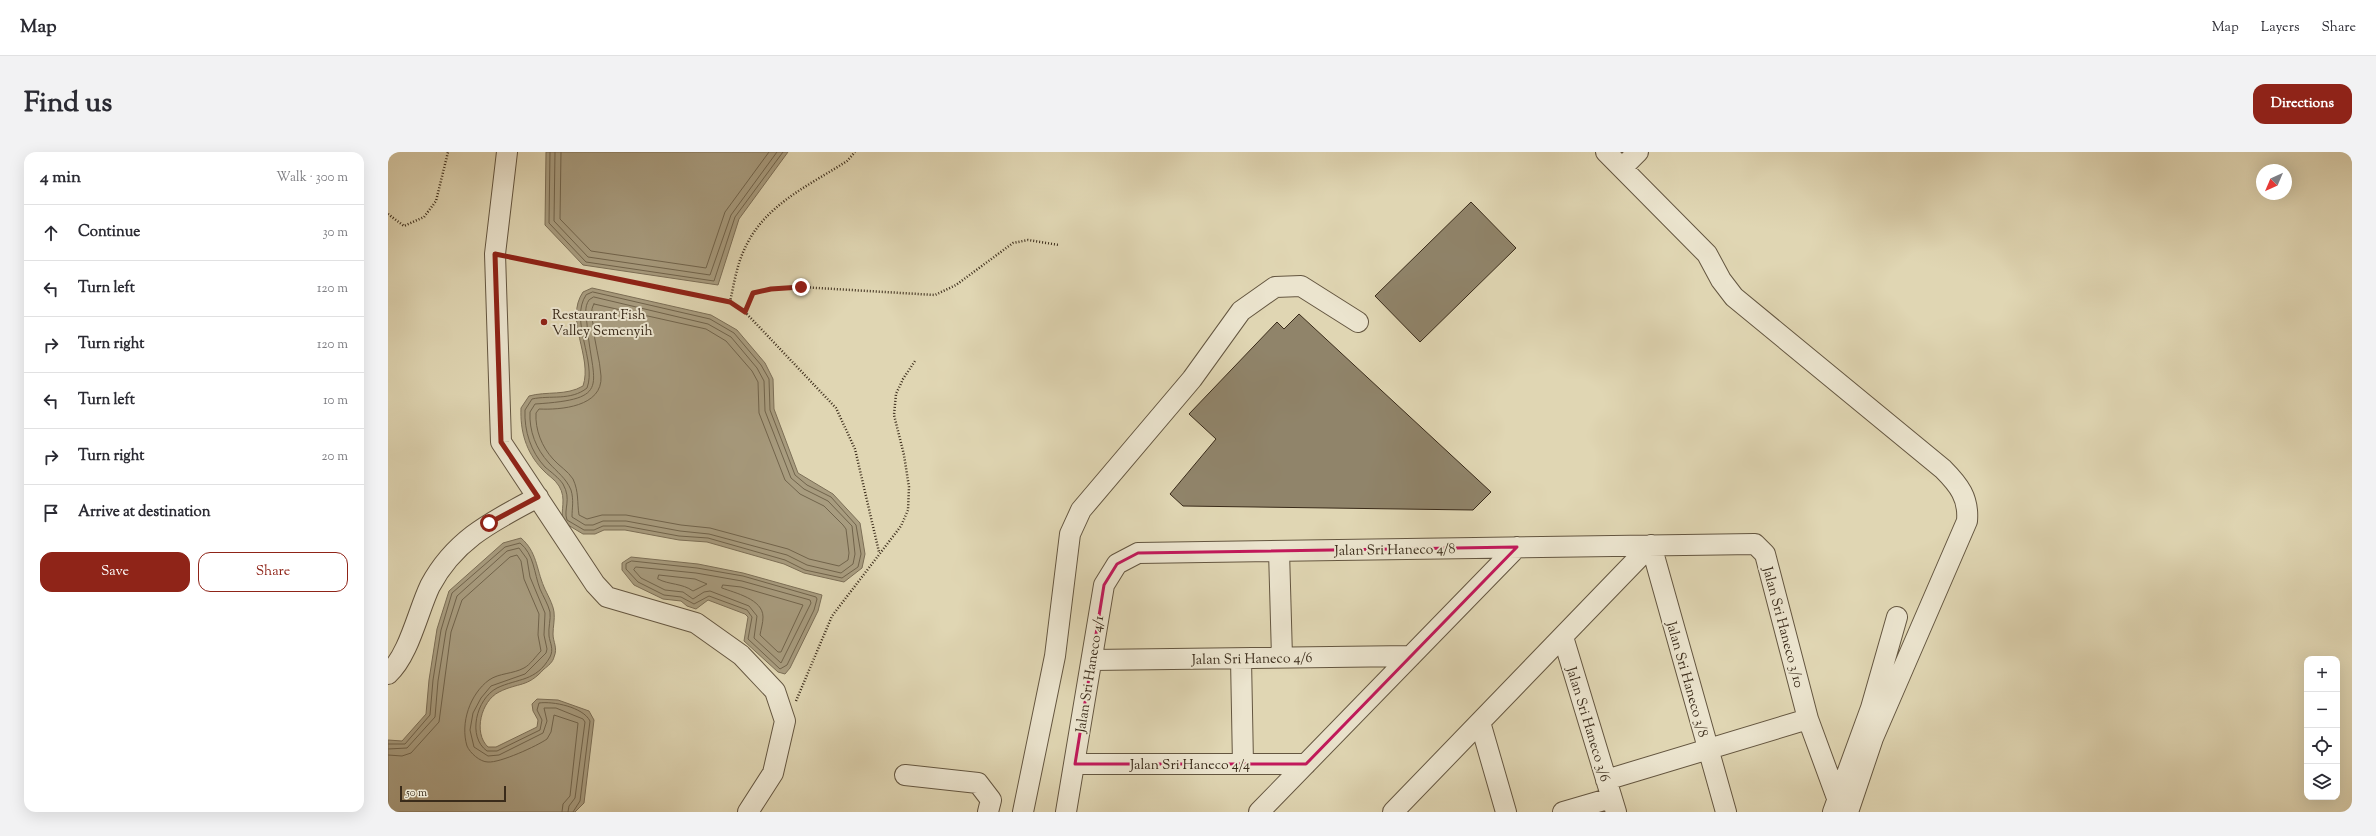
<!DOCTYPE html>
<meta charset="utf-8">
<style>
body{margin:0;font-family:"Sorts Mill Goudy",serif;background:#f2f2f3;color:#2b2b33}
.controls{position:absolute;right:12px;bottom:12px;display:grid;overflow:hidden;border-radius:8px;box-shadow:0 4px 16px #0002}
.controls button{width:36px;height:36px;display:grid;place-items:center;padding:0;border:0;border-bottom:1px solid #e1e1e2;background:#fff;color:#2b2b33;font:20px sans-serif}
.compass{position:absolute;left:1868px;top:12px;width:36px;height:36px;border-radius:50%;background:#fff;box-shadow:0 4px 16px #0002;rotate:224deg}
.scale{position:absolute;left:12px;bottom:10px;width:106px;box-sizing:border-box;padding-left:4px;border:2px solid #3a2b1a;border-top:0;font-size:11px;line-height:14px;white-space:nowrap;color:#3a2b1a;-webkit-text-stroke:3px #ebe4ce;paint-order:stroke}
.stop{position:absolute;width:12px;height:12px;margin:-9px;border:3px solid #8f2418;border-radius:50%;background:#fff}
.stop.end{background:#8f2418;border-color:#fff;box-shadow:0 1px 4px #0008}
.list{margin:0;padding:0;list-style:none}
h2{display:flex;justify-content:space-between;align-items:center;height:52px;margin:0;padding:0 16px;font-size:17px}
h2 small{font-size:13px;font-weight:400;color:#7c7c81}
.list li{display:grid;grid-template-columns:26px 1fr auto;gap:12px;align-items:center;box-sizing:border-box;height:56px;padding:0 16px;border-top:1px solid #e1e1e2}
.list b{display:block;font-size:15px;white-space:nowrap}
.list em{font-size:13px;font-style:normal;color:#7c7c81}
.actions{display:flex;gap:8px;padding:12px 16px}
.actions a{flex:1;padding:9px 0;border:1px solid #8f2418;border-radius:12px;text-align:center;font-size:14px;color:#8f2418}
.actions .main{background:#8f2418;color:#fff}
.icon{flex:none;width:22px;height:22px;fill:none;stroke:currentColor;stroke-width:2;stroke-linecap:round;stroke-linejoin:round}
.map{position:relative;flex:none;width:1964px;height:660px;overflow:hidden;border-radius:12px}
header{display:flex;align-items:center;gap:24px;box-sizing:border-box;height:56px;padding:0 20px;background:#fff;border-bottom:1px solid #e1e1e2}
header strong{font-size:19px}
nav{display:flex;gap:22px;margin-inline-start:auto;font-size:14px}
.intro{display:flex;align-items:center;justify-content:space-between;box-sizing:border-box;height:96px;padding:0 24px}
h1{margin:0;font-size:28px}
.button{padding:10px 18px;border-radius:12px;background:#8f2418;color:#fff;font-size:14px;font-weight:700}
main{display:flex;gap:24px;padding:0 24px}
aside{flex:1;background:#fff;border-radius:12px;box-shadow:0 4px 16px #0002}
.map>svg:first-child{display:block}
</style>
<header>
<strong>Map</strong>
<nav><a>Map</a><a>Layers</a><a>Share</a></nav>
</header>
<div class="intro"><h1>Find us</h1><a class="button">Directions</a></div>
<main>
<aside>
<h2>4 min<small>Walk · 300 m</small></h2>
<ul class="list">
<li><svg class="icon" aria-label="ahead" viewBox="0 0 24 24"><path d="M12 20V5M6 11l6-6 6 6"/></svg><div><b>Continue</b></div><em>30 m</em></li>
<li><svg class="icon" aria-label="left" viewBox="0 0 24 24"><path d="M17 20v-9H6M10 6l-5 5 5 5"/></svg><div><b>Turn left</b></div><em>120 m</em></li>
<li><svg class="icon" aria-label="right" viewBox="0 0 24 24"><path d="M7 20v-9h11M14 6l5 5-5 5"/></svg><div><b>Turn right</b></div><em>120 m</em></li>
<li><svg class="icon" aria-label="left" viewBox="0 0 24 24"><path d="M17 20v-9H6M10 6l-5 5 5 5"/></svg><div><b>Turn left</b></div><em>10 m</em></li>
<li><svg class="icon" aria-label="right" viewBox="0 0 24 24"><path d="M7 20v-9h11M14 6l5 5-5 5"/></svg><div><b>Turn right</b></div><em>20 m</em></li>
<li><svg class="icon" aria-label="arrive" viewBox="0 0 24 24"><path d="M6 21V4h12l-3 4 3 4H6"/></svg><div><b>Arrive at destination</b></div></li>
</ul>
<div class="actions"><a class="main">Save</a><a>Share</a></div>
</aside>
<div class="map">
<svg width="1964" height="660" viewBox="0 0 1964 660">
<rect width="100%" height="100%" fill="#e0d6b3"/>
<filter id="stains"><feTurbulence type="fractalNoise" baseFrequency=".005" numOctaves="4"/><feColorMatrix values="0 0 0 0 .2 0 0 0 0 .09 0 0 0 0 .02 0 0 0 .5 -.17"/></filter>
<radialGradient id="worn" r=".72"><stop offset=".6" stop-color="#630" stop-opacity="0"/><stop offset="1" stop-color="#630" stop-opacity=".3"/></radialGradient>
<!-- water -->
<path fill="#a89c7f" stroke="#7c6f57" d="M158,0H400L351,67L330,133L195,113L157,73Z
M204,136L323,163L349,178L377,211L385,227L386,257L410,321L445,342L472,371L477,402L474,416L456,430L416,421L396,412L319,390L291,388L237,378H216L207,382H195L175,370C172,358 179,347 171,334C167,327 159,323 154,317C138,300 132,279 133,256L141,244C159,239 178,244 195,234C205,205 176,168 195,140Z
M133,386C149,400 148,416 156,435C159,442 165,452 166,460C167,467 165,475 165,482C165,490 170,496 166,505C165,510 160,514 156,517C139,536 131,530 111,540C93,549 85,581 100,595H108L149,575L150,568L145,559L144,552L149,547L170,548L201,559L206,568L196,651L187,660H0V588L14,589L38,562L41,528L49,477L61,439L115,391Z
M243,405L310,412L355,421L434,443L430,459L402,516L397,522L390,520L356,489L360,465L357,462L320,448L308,457L299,454L293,449L275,447L246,433L234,418V411Z"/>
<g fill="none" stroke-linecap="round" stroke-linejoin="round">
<!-- shore -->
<path stroke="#71644c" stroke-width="1" d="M162,0L161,71L198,110L326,129L347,65L395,0
M167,0L166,69L200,105L322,123L343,63L389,0
M173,0L172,67L203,99L318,116L337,60L381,0
M205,140L322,167L346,181L373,213L381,227L382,258L407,323L419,333L443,345L468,373L473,402L470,415L454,426L417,418L397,408L320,386L291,384L237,374H215L206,378H196L179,368C175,357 184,348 175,332C171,326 163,320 157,315C143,300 136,279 137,258L144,247C162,243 183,249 199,236C209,210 181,168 198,143Z
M206,145L320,172L343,185L369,216L376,229L377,259L403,326L416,337L440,349L464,374L467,402L465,412L453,421L419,413L399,403L321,382L292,379L238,369H215L205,373H197L184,365C184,356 186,348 183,338C178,326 169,320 161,311C148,297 141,279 142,260L147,252C226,247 204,234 199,172C198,163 196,155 201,148Z
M206,152L318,177L338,189L364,219L370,230L371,261L397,328L412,342L436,354L455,373L458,377L461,401L460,408L451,414L421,407L400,397L322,376L293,373L238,363H214L199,367L191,363C189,350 191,340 185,327C180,319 171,314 165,307C154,295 147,278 148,261L151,257C172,258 215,255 213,224C212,207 206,190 205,172C204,166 202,158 206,152Z
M244,409L309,416L355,424L428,445L429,447L426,458L399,513L392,517L360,487L364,465L359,458L321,444L306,452L293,445L276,443L250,430L238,417V412Z
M248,415L308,421L354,429L422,448L423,451L393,511L366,486L369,464L361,454L322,439L316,440L305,447L295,440L277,438L253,426L246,418Z
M271,423L307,427L319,432L305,439C294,431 281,433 270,427Z
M335,433L353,435L415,453L393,500H390L372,483C373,477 375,471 375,465C375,447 347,441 334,436Z
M0,592H17L42,563L45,528L53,478L64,441L117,395L132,391C146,402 146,421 152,437C155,444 160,452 162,460C163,467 160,476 161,484C162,491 166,497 162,505C148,530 130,526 109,536C88,547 79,585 99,599H109L152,578L154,568L149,558L151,551C165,549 195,555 202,569L192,649L185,660
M0,597L19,596L47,565L50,529L58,479L69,444L119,399L131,396L139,407L142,425L157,461L156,483L159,497L158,501L137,522L103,534L93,546L85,561L82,578L86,595L100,604L111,603L155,581L159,569L156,556H168L195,567L197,570L187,646L181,654L180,660
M0,603L14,604L23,601L51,570L63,480L74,448L122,405L129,403L133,409L136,427L151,462L150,483L153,499C148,504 142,513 136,516C125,522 111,521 101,528C82,542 72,571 79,594C82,601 92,610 100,610C112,611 149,594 159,587L163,580L166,563L190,571L182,644L175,652L174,660"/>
</g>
<!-- building -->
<path fill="#90846a" stroke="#3a2b1a" d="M1083,50L1128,96L1032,190L987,144Z
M911,162L1103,340L1085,358L795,354L782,342L828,287L801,262L889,170L896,177Z"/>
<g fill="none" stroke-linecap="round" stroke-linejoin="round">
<defs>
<path id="minor" d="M119,0L107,102L113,290L207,432L219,445L308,471L353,503L387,539L397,569L385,621L360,660
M1218,0L1319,102L1333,128L1346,145L1555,317C1571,333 1581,346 1579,369L1485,586L1460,660
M1234,16L1250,0
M1263,393L1338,660
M891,399L894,505
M1175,485L1228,660
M853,507L855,612
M704,508L1023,504
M0,522C21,503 30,459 42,434C67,387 105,369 150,345
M1092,570L1118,660
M687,612H918
M517,623L590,631L603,648L600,660
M1218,628L1420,567
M635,660L667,504L682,382L693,358L804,227L853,159L887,135L913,134L970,170
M678,660L716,433L729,412L750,401L1367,392L1377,402L1420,567L1449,646
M871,660L1129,395
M1005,660L1263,393
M1175,660L1223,646
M1445,660L1483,556L1509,465"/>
</defs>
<!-- minor casing -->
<use href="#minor" stroke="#645640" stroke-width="22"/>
<!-- path -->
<path stroke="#3a2b1a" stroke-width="2.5" stroke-dasharray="1 2" stroke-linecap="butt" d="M0,62L16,74L36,65L48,49L60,0
M124,106L342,150L357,160L448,256L467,297L491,400
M342,150C346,132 349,111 358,94C378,52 422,33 459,9L467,0
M357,160L365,141L383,137L413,135L547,143L568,133L625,91L640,88L671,93
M408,549L444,464L513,374L520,358L521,335L516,303L506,263L508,242L515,227L527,209"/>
<!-- minor -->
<use href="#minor" stroke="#ebe4ce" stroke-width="20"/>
</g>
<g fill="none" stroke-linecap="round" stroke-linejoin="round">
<!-- route -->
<path stroke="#8f2418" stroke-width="5" d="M101,371L150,345L113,290L107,102L342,150L357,160L365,141L383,137L413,135"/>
</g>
<!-- marked area -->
<path fill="none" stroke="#c2185b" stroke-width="3" stroke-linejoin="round" d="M1129,395L918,612H687L716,433L729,412L750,401Z"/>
<!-- markers -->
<circle fill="#8f2418" stroke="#ebe4ce" stroke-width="1.5" cx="156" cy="170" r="4"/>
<g text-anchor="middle" stroke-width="4" stroke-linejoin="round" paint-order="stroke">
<!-- poi labels -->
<g font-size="14" fill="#3a2b1a" stroke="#ebe4ce" text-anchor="start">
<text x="164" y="167">Restaurant Fish<tspan x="164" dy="16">Valley Semenyih</tspan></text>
</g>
<!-- street labels -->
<g font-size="14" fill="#3a2b1a" stroke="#ebe4ce">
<text transform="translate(1007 397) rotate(-1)" y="5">Jalan Sri Haneco 4/8</text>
<text transform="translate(1396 475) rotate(75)" y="5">Jalan Sri Haneco 3/10</text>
<text transform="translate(864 506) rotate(-1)" y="5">Jalan Sri Haneco 4/6</text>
<text transform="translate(701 522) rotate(-81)" y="5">Jalan Sri Haneco 4/1</text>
<text transform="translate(1300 527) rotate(74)" y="5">Jalan Sri Haneco 3/8</text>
<text transform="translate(1201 572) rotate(73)" y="5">Jalan Sri Haneco 3/6</text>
<text x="802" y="617">Jalan Sri Haneco 4/4</text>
</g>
</g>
<rect width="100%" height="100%" filter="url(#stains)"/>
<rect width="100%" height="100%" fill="url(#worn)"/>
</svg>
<div class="controls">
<button>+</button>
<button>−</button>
<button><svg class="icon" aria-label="locate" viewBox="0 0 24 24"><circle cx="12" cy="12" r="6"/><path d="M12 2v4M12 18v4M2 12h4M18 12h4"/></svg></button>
<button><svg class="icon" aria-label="layers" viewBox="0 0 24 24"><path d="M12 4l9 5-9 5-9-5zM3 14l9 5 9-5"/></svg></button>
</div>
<svg class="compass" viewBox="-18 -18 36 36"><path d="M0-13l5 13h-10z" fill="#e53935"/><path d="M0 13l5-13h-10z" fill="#7c7c81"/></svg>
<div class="scale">50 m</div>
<div class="stop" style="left:101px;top:371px"></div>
<div class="stop end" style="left:413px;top:135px"></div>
</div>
</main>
